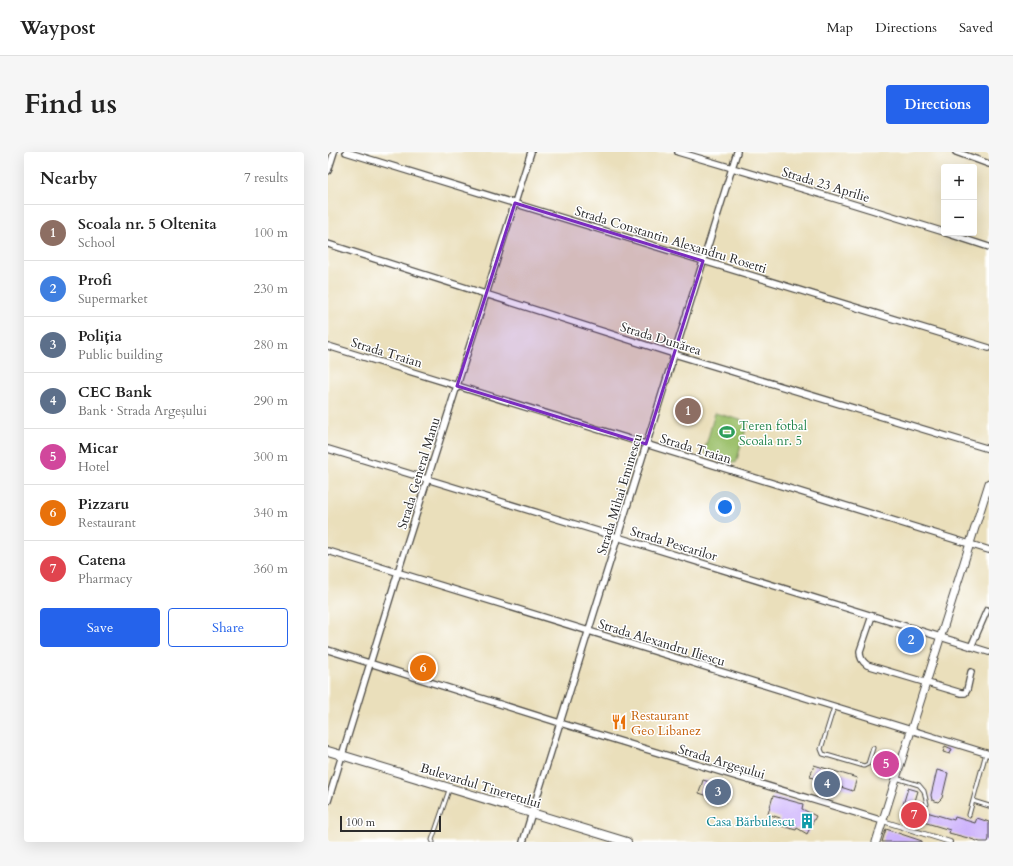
<!DOCTYPE html>
<meta charset="utf-8">
<style>
body{margin:0;font-family:Cardo,serif;background:#f6f6f6;color:#222}
.controls{position:absolute;right:12px;top:12px;display:grid;overflow:hidden;border-radius:4px;box-shadow:0 4px 16px #0002}
.controls button{width:36px;height:36px;display:grid;place-items:center;padding:0;border:0;border-bottom:1px solid #e0e0e0;background:#fff;color:#222;font:20px sans-serif}
.scale{position:absolute;left:12px;bottom:10px;width:101px;box-sizing:border-box;padding-left:4px;border:2px solid #2b2b2b;border-top:0;font-size:11px;line-height:14px;white-space:nowrap;color:#2b2b2b;-webkit-text-stroke:3px #fff;paint-order:stroke}
.you{position:absolute;left:397px;top:355px;width:14px;height:14px;margin:-10px;border:3px solid #fff;border-radius:50%;background:#1a73e8;box-shadow:0 0 0 6px #1a73e833}
.badge{display:grid;place-items:center;width:26px;height:26px;border-radius:50%;background:#2563eb;color:#fff;font-size:13px;font-weight:700}
.pin{position:absolute;translate:-50% -50%;border:2px solid #fff;box-shadow:0 1px 4px #0006}
.list{margin:0;padding:0;list-style:none}
h2{display:flex;justify-content:space-between;align-items:center;height:52px;margin:0;padding:0 16px;font-size:17px}
h2 small{font-size:13px;font-weight:400;color:#767676}
.list li{display:grid;grid-template-columns:26px 1fr auto;gap:12px;align-items:center;box-sizing:border-box;height:56px;padding:0 16px;border-top:1px solid #e0e0e0}
.list b{display:block;font-size:15px;white-space:nowrap}
.list p{margin:0;font-size:13px;white-space:nowrap;color:#767676}
.list em{font-size:13px;font-style:normal;color:#767676}
.actions{display:flex;gap:8px;padding:12px 16px}
.actions a{flex:1;padding:9px 0;border:1px solid #2563eb;border-radius:4px;text-align:center;font-size:14px;color:#2563eb}
.actions .main{background:#2563eb;color:#fff}
.map{position:relative;flex:none;width:661px;height:690px;overflow:hidden;border-radius:4px}
header{display:flex;align-items:center;gap:24px;box-sizing:border-box;height:56px;padding:0 20px;background:#fff;border-bottom:1px solid #e0e0e0}
header strong{font-size:19px}
nav{display:flex;gap:22px;margin-inline-start:auto;font-size:14px}
.intro{display:flex;align-items:center;justify-content:space-between;box-sizing:border-box;height:96px;padding:0 24px}
h1{margin:0;font-size:28px}
.button{padding:10px 18px;border-radius:4px;background:#2563eb;color:#fff;font-size:14px;font-weight:700}
main{display:flex;gap:24px;padding:0 24px}
aside{flex:1;background:#fff;border-radius:4px;box-shadow:0 4px 16px #0002}
.map>svg:first-child{display:block}
</style>
<header>
<strong>Waypost</strong>
<nav><a>Map</a><a>Directions</a><a>Saved</a></nav>
</header>
<div class="intro"><h1>Find us</h1><a class="button">Directions</a></div>
<main>
<aside>
<h2>Nearby<small>7 results</small></h2>
<ul class="list">
<li><span class="badge" style="background:#8d6e63">1</span><div><b>Scoala nr. 5 Oltenita</b><p>School</p></div><em>100 m</em></li>
<li><span class="badge" style="background:#3f7fe0">2</span><div><b>Profi</b><p>Supermarket</p></div><em>230 m</em></li>
<li><span class="badge" style="background:#5c6f8a">3</span><div><b>Poliția</b><p>Public building</p></div><em>280 m</em></li>
<li><span class="badge" style="background:#5c6f8a">4</span><div><b>CEC Bank</b><p>Bank · Strada Argeșului</p></div><em>290 m</em></li>
<li><span class="badge" style="background:#d1479c">5</span><div><b>Micar</b><p>Hotel</p></div><em>300 m</em></li>
<li><span class="badge" style="background:#e8710a">6</span><div><b>Pizzaru</b><p>Restaurant</p></div><em>340 m</em></li>
<li><span class="badge" style="background:#e0444e">7</span><div><b>Catena</b><p>Pharmacy</p></div><em>360 m</em></li>
</ul>
<div class="actions"><a class="main">Save</a><a>Share</a></div>
</aside>
<div class="map">
<svg width="661" height="690" viewBox="0 0 661 690">
<rect width="100%" height="100%" fill="#fff"/>
<filter id="ink" filterUnits="userSpaceOnUse"><feTurbulence type="fractalNoise" baseFrequency=".025" numOctaves="2"/><feDisplacementMap in="SourceGraphic" scale="8" xChannelSelector="R" yChannelSelector="G"/><feConvolveMatrix kernelMatrix="1 2 1 2 8 2 1 2 1" color-interpolation-filters="sRGB"/></filter>
<filter id="wash" filterUnits="userSpaceOnUse"><feTurbulence type="fractalNoise" baseFrequency=".012" numOctaves="4" result="noise"/><feDisplacementMap in="SourceGraphic" scale="16" xChannelSelector="R" yChannelSelector="G"/><feGaussianBlur stdDeviation="0.9" result="paint"/><feColorMatrix in="noise" values="0 0 0 0 0 0 0 0 0 0 0 0 0 0 0 0 0 1.4 0 .05"/><feComposite in="paint" operator="in"/></filter>
<g filter="url(#wash)">
<rect width="100%" height="100%" fill="#eadfbb"/>
<!-- green -->
<path fill="#9bc06a" stroke="#63764a" d="M387,261L420,270L408,311L376,300Z"/>
<g id="blocks">
<!-- building -->
<path fill="#cdb3fc" d="M617,594L624,597L622,602L615,600Z
M486,613L529,626L525,639L482,625Z
M609,618L620,621L614,646L610,650L604,648L603,643Z
M375,628L402,636L398,650L371,641Z
M580,636L590,639L584,659L574,656Z
M445,644L475,652L474,657L488,664L479,682L469,676L468,678L450,673L452,666L440,662Z
M585,656L626,668L627,665L647,671L649,666L661,670V687L660,690H652L640,686L621,681L622,678L582,666Z
M558,677L594,689V690H554Z"/>
</g>
</g>
<g filter="url(#ink)">
<use href="#blocks" fill-opacity="0" stroke="#484641" stroke-width="1"/>
<g fill="none" stroke-linecap="round" stroke-linejoin="round">
<defs>
<path id="service" d="M506,555L493,597L495,602L536,614L540,612L545,596
M568,626L591,633L596,639L599,652
M645,649L661,654
M641,663L658,601
M105,690L104,688L121,638"/>
<path id="pedestrian" d="M555,669L622,690"/>
<path id="minor" d="M18,0L661,196
M350,0L502,45L616,80
M628,0L661,12
M0,19L6,0
M618,81L661,95
M0,92L346,202L661,297
M0,194L661,398
M0,297L289,385L661,500
M0,399L661,602
M544,464L532,499C532,506 534,509 539,513L633,541H637L639,538L643,520
M643,495L659,458
M0,498L232,571L555,669
M0,649L70,420L203,0
M195,690L409,0"/>
<path id="tertiary" d="M548,690L661,331"/>
<path id="secondary" d="M0,599L299,690"/>
</defs>
<!-- service casing -->
<use href="#service" stroke="#484641" stroke-width="5"/>
<!-- pedestrian casing -->
<use href="#pedestrian" stroke="#484641" stroke-width="6"/>
<!-- minor casing -->
<use href="#minor" stroke="#484641" stroke-width="8"/>
<!-- tertiary casing -->
<use href="#tertiary" stroke="#484641" stroke-width="9"/>
<!-- secondary casing -->
<use href="#secondary" stroke="#484641" stroke-width="10"/>
<!-- service -->
<use href="#service" stroke="#fff" stroke-width="3"/>
<!-- pedestrian -->
<use href="#pedestrian" stroke="#fff" stroke-width="4"/>
<!-- minor -->
<use href="#minor" stroke="#fff" stroke-width="5.5"/>
<!-- tertiary -->
<use href="#tertiary" stroke="#fff" stroke-width="7"/>
<!-- secondary -->
<use href="#secondary" stroke="#fff" stroke-width="8"/>
</g>
</g>
<!-- marked area -->
<path fill="#7b2cbf" fill-opacity="0.2" stroke="#7b2cbf" stroke-width="3" stroke-linejoin="round" d="M187,51L375,109L318,292L129,234Z"/>
<!-- icons -->
<defs>
<symbol id="stadium-bare" viewBox="-9 -9 18 18"><path d="M0-5a6.5 5 0 1 0 0 10a6.5 5 0 1 0 0-10ZM-3.5-1.8h7v3.6h-7Z" fill="#2e9e5b" stroke="#fff" stroke-width="2.5" paint-order="stroke"/></symbol>
<symbol id="restaurant-bare" viewBox="-9 -9 18 18"><path d="M-5-6h1v4h1v-4h1v4h1v-4h1v5L-1.5 .5V6h-2V.5L-5-1ZM5-6V6H3V1.5H1.5Q1.5-4 5-6Z" fill="#e8710a" stroke="#fff" stroke-width="2.5" paint-order="stroke"/></symbol>
<symbol id="building-bare" viewBox="-9 -9 18 18"><path d="M-4-6H4V6H1V3H-1V6H-4ZM-2.5-4.3h1.7v1.8h-1.7ZM.8-4.3h1.7v1.8H.8ZM-2.5-1h1.7V.8h-1.7ZM.8-1h1.7V.8H.8Z" fill="#0f9aa8" stroke="#fff" stroke-width="2.5" paint-order="stroke"/></symbol>
</defs>
<g fill-rule="evenodd">
<use href="#stadium-bare" x="388" y="269" width="22" height="22"/>
<use href="#restaurant-bare" x="280" y="559" width="22" height="22"/>
<use href="#building-bare" x="468" y="658" width="22" height="22"/>
</g>
<g text-anchor="middle" stroke-width="3" stroke-linejoin="round" paint-order="stroke">
<!-- street labels -->
<g font-size="13" fill="#2b2b2b" stroke="#fff">
<text transform="translate(498 32) rotate(17)" y="5">Strada 23 Aprilie</text>
<text transform="translate(343 87) rotate(17)" y="5">Strada Constantin Alexandru Rosetti</text>
<text transform="translate(333 186) rotate(17)" y="5">Strada Dunărea</text>
<text transform="translate(59 200) rotate(17)" y="5">Strada Traian</text>
<text transform="translate(368 296) rotate(17)" y="5">Strada Traian</text>
<text transform="translate(90 321) rotate(-73)" y="5">Strada General Manu</text>
<text transform="translate(291 342) rotate(-73)" y="5">Strada Mihai Eminescu</text>
<text transform="translate(346 391) rotate(17)" y="5">Strada Pescarilor</text>
<text transform="translate(334 490) rotate(17)" y="5">Strada Alexandru Iliescu</text>
<text transform="translate(394 609) rotate(17)" y="5">Strada Argeșului</text>
<text transform="translate(153 633) rotate(17)" y="5">Bulevardul Tineretului</text>
</g>
<!-- leisure labels -->
<g font-size="13" fill="#27864d" stroke="#fff" text-anchor="start">
<text x="411" y="278">Teren fotbal<tspan x="411" dy="15">Scoala nr. 5</tspan></text>
</g>
<!-- food labels -->
<g font-size="13" fill="#c56008" stroke="#fff" text-anchor="start">
<text x="303" y="568">Restaurant<tspan x="303" dy="15">Geo Libanez</tspan></text>
</g>
<!-- culture labels -->
<g font-size="13" fill="#0d838f" stroke="#fff" text-anchor="end">
<text x="467" y="674">Casa Bărbulescu</text>
</g>
</g>
</svg>
<div class="controls">
<button>+</button>
<button>−</button>
</div>
<div class="scale">100 m</div>
<div class="you"></div>
<div class="pin badge" style="left:360px;top:259px;background:#8d6e63">1</div>
<div class="pin badge" style="left:583px;top:488px;background:#3f7fe0">2</div>
<div class="pin badge" style="left:390px;top:640px;background:#5c6f8a">3</div>
<div class="pin badge" style="left:499px;top:632px;background:#5c6f8a">4</div>
<div class="pin badge" style="left:558px;top:612px;background:#d1479c">5</div>
<div class="pin badge" style="left:95px;top:516px;background:#e8710a">6</div>
<div class="pin badge" style="left:586px;top:663px;background:#e0444e">7</div>
</div>
</main>
